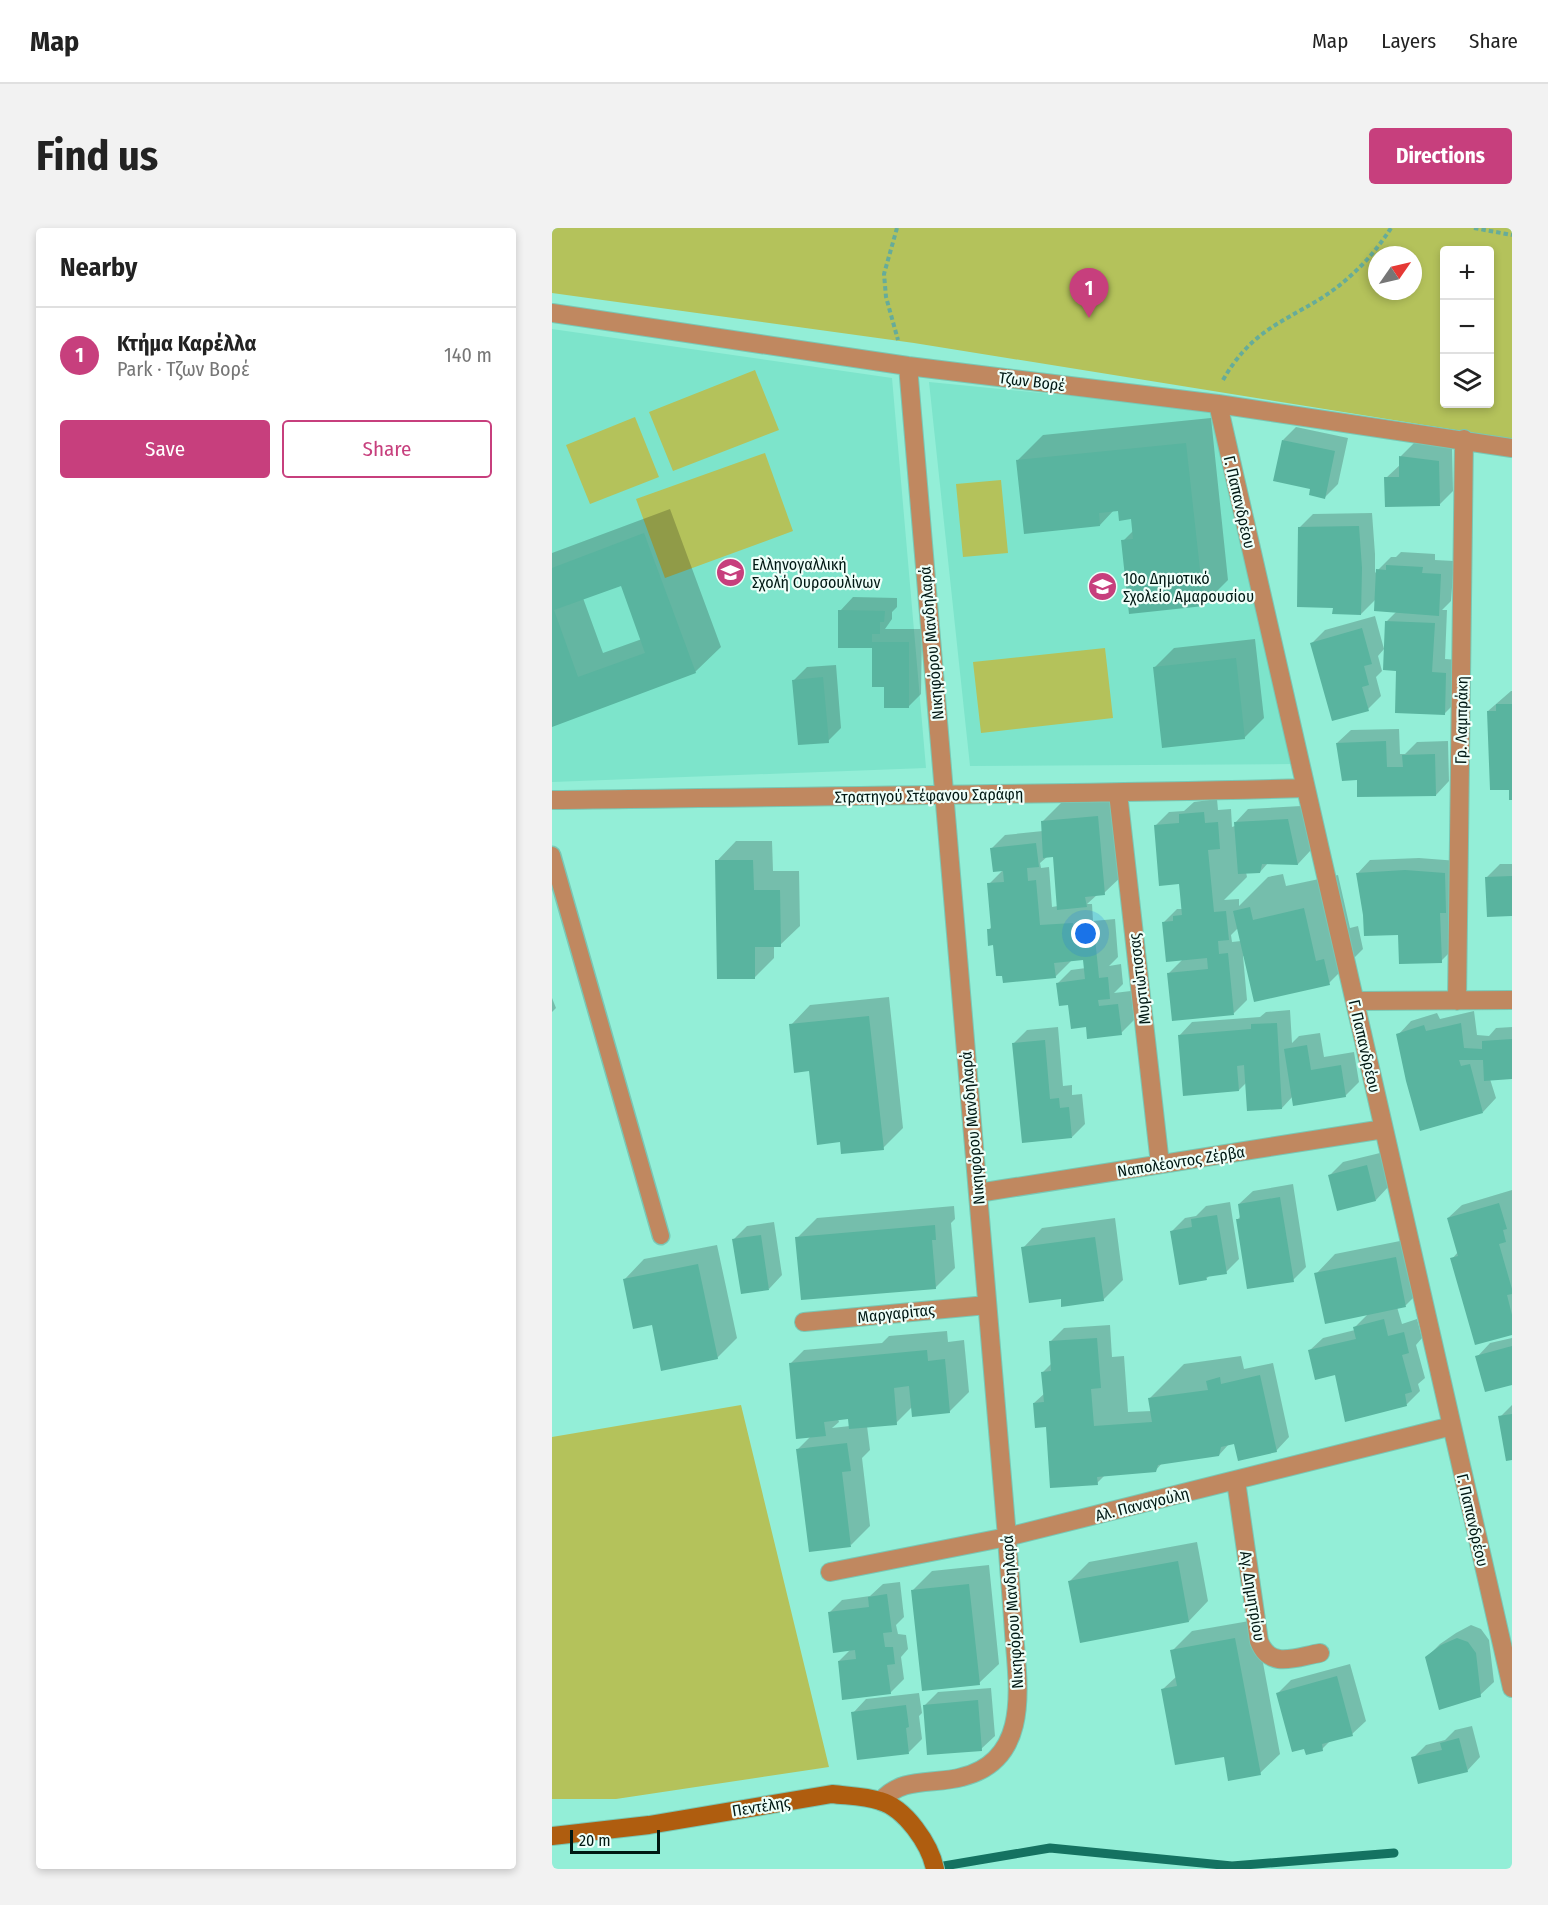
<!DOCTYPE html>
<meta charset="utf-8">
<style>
body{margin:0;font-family:"Fira Sans Condensed",sans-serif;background:#f2f2f2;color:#222}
.controls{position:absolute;right:18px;top:18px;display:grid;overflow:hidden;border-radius:6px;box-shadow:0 3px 9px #0003}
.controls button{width:54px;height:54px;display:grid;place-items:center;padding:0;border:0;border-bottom:2px solid #e0e0e0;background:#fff;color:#222;font:30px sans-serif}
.compass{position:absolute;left:816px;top:18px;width:54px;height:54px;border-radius:50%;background:#fff;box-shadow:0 3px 9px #0003;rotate:56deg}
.scale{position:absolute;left:18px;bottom:15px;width:90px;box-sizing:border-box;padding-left:6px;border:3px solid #001813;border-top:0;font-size:16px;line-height:21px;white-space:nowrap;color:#001813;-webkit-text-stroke:4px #eefff9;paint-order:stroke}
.you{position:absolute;left:534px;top:706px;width:21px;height:21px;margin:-15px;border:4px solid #fff;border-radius:50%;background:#1a73e8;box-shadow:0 0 0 9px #1a73e833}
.badge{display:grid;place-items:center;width:39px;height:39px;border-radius:50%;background:#c73f7d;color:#fff;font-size:20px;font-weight:700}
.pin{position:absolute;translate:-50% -50px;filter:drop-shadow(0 2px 3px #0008)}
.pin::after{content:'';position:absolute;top:32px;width:21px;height:18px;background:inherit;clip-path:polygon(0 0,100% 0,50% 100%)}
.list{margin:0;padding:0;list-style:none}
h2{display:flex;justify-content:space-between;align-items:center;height:78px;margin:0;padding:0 24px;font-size:26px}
h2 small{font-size:20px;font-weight:400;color:#767676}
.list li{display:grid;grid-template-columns:39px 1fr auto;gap:18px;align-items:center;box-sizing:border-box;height:96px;padding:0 24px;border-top:2px solid #e0e0e0}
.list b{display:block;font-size:22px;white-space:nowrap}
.list p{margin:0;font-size:20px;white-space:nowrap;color:#767676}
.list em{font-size:20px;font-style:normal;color:#767676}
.actions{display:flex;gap:12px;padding:18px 24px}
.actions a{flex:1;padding:14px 0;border:2px solid #c73f7d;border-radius:6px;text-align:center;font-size:21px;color:#c73f7d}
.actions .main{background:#c73f7d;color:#fff}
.icon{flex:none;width:33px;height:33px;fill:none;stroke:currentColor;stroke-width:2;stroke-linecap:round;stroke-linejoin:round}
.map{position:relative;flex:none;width:960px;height:1641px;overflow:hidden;border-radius:6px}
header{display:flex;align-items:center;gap:36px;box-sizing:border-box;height:84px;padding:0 30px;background:#fff;border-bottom:2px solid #e0e0e0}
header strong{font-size:28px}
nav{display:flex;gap:33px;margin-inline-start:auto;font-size:21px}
.intro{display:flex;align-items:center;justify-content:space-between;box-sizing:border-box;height:144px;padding:0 36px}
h1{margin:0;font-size:42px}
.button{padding:15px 27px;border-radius:6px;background:#c73f7d;color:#fff;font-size:21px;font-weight:700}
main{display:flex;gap:36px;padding:0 36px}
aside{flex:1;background:#fff;border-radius:6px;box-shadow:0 3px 9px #0003}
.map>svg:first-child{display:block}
</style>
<header>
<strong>Map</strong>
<nav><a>Map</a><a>Layers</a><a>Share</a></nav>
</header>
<div class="intro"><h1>Find us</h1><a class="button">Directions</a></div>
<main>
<aside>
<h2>Nearby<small></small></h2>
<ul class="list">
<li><span class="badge">1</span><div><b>Κτήμα Καρέλλα</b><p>Park · Τζων Βορέ</p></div><em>140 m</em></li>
</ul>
<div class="actions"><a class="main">Save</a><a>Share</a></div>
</aside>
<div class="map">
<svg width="960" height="1641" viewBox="0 0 960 1641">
<rect width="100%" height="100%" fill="#93eed7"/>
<!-- built -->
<path fill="#7de4cb" d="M0,101L340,150L374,540L0,554Z
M377,154L660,182L743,536L418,538Z"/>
<!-- green -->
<path fill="#b4c25b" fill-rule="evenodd" d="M0,0H960V211L362,115L0,65ZM892,22H938V176H892ZM825,27H861V63H825Z
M203,142L227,202L121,243L97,184Z
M83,189L107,249L38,276L14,217Z
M213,225L241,303L113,350L84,271Z
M449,252L456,325L411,329L404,256Z
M553,420L561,490L429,505L421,434Z
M189,1177L277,1539L64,1571H0V1209Z"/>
<!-- shadow -->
<path fill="#0003" fill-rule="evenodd" d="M659,190L676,352L651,377L571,313L582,302L580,290L568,282H562L548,297L466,232L491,207Z
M744,199L796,210L786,256L773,269L760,260L731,212Z
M862,215L900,220L901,263L888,276L834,250L849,236V228Z
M118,281L169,419L143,444L0,496V325ZM70,357L90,411L51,425L31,370Z
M820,285L823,326V345L839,329H844L849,324L883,326V332L902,333L899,373L890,382H895L893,431L907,432L906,472L893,485L846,441L834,394L845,383L824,371L809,386L782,378L748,299L761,286Z
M301,369L345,370V379L340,384V391L333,401H370L369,466L356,479L334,458L322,418L288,383Z
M823,388L832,421L826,428L830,443L824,449L829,468L816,481L760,415L773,402Z
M703,411L712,490L692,510L602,440L622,420Z
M284,437L289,500L276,513L241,453L255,439Z
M959,463H960V570L936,483Z
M847,501L848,526H853L865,514L896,513L897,553L884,567L806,550L785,515L799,502Z
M565,569L572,646L552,665L546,666L535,676H540L541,693L563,691L566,729L557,738L569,736L571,756L562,765L579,763L582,792L569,805L535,798L517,775L506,755L519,742L534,740L533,731L520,732L503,749L442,716L436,702L441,698L437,656L452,641L440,620L453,607L491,603L490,594L510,574ZM502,627L506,678L500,679L497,639L489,640L488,635L496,628Z
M665,571L666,582L679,581L680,599L683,598V595L696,581L749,578L759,622L746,636L716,635L708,644H694L695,649L672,672L687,671V678L716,649L731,646L734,658L786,647L798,700L806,698L811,721L777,755L691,728L695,772L682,785L617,745L631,731L612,694L625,681H630L628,655L603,598L617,584L632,583L642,574ZM686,700L689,713L680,714L679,707Z
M184,613H220L221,643H247L248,698L228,717L222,718V730L202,750L165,633Z
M867,630L906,633L902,720L889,733L847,705L805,646L818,632Z
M948,636H960V686L935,649Z
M337,769L351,900L331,920L289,913L239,797L258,777Z
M0,770L4,780L0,784Z
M738,782L740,815L747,808L768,805L772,829L802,824L807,854L793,868H741L730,880L695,854L687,862L627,808L640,794L708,789L714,784Z
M922,783L925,807L937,808L944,800L960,799V849L938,851L944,870L931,884L846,807L859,793L885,785L888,791Z
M506,799L511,858L520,857V867L530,866L533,896L520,909L461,816L475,802Z
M828,925L837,958L824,972L778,947L791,934Z
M741,956L754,1039L741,1052L685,992L689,988L687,976L701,963Z
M960,962V1106L900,1031L906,1024L896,990L910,977Z
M678,974L687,1031L674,1044L658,1047L654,1051L620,1003L633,990L644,988L654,978Z
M402,978L403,991L399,995L403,1040L383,1060L245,1010L265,990Z
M563,990L571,1052L551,1072L471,1020L490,1000Z
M222,994L230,1047L217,1061L182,1011L195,998Z
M863,1010L873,1058L854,1077L845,1079L850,1096L865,1091L870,1110L864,1117L873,1150L866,1156L868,1163L855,1176L794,1192L784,1145L757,1123L771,1110L803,1102V1099L817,1085L764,1046L783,1026Z
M165,1017L185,1110L165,1130L101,1096L73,1051L92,1031Z
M558,1097L560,1129L572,1128L576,1184L600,1183L598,1170L632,1136L689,1128L692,1141L721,1135L737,1209L724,1223L683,1215L677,1216L667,1227L611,1234L603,1243L554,1246L545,1255L495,1198L482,1175L493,1165L491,1144L500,1135L498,1114L512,1100Z
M395,1103L396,1114L412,1112L417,1164L397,1184L360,1179L344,1195L315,1198L318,1222L310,1230L318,1298L299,1317L245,1222L259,1208L238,1136L252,1122L330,1115L337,1108ZM298,1190V1198L280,1200L287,1194L286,1191Z
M960,1110V1156L925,1129L938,1115Z
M960,1177V1230L948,1189Z
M645,1314L656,1373L637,1393L517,1354L537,1334Z
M437,1337L447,1436L427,1455L360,1363L380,1343Z
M348,1354L352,1389L344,1397L346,1406L354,1407L356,1421L349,1429L352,1451L338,1465L287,1433L299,1421L277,1385L290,1372L318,1368L331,1356Z
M703,1392L728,1526L708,1545L673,1527L611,1461L625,1448L620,1423L640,1403Z
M919,1397L929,1401L937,1412L942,1454L928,1467L874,1430L888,1416L904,1405Z
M798,1436L814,1493L800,1506L779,1512L770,1521L726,1465L739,1452Z
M439,1460L443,1508L429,1521L373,1477L386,1464Z
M367,1465L370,1485L367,1488L370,1511L357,1524L301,1485L314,1471Z
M920,1498L928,1529L915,1543L861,1530L874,1517L893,1512L903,1502Z"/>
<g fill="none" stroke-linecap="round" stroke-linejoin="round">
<!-- stream -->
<path stroke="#147261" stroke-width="9" d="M380,1640L498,1620L680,1638L842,1625"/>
</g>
<!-- building -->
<path fill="#59b49f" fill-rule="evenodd" d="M730,212L783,223L773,271L757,267L758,261L721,253Z
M634,215L652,378L577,386L569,312L581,311L579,291L567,293L566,283L547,285L548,298L472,306L464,232Z
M847,228L887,233L888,278L833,279L832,249H847Z
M807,298L810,340L809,387L780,386L781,380L745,379L746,299Z
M92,305L144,445L0,499V340ZM69,358L93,425L26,449L2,382Z
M834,337L871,339L870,345L889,346L887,388L822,383L824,341L834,342Z
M286,382L333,383L332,394H328V406H320V414H357V480H332V459H320V420H286Z
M833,393L883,395L880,444L894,445L893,487L843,485L844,443L831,442Z
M810,400L820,436L812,438L817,457L810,459L817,483L780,493L758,415Z
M684,430L693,511L610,520L601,439Z
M271,449L277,515L246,517L240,452Z
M944,476H960V572H957V562H938L935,483H944Z
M834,513L835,539H851L850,527L883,526L884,568L805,569V552L790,553L784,515Z
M652,584L653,595L666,594L668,621L656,622L662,684L674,683L677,712L666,713L667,726L676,725L682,787L620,793L615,745L656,741L655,730L614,734L610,694L621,693V688L630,687L627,656L607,658L602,597L627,595V586Z
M546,588L553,667L533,669L535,679L505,682L501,629L491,630L489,593Z
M736,591L746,637L710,636L708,645L686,646L682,594Z
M484,615L487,639L475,640L476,653L484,652L488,697L521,695L522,712L543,710L547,750L556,749L558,771L546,772L547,778L566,776L570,807L535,811L534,799L519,801L516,777L507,778L504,755L533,751L531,732L502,735L504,750L451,755L450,748H444L441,717L436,718L435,701H439L435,655L452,654L451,643L441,644L438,620Z
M163,632H201L202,662H228L229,719H203V751H165Z
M853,642L893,645L894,685H888L890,735L847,736L846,707L812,708L811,687L804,645Z
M960,648V688L935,689L933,649Z
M698,679L701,692L752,680L764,733L772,731L778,757L702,774L681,683Z
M317,788L332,922L289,926L288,914L265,917L257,843L242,845L237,796Z
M725,795L730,881L695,883L692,837L685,838L687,863L631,868L626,807L699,801V796Z
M909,795L912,820L930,821V813L960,811V851L932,853L931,832H907L909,838L918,836L931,885L868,903L854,853L844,806L872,797L874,803Z
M493,812L498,871L507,870L508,880L517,879L520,910L470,915L460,815Z
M755,817L759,842L789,837L794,869L741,878L732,821Z
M815,937L824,973L785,983L776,947Z
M728,969L742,1054L695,1061L684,991H688L686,976Z
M947,975L955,1001L951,1002L954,1014L947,1016L960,1061V1066L955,1067L960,1087V1107L923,1117L898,1030L906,1028L895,990Z
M665,987L675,1046L654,1049L655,1052L627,1057L618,1003L640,999L639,991Z
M383,997L384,1012H380L384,1061L249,1072L243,1009Z
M209,1007L217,1062L189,1066L180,1011Z
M543,1009L552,1073L509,1079V1071L477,1075L469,1019Z
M844,1029L854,1079L773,1096L762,1045Z
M146,1036L166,1131L109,1143L100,1097L81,1101L71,1051Z
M832,1091L836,1108L852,1104L857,1125L850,1127L860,1164L853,1166L855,1178L793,1194L783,1147L763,1152L756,1122L804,1111L801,1099Z
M545,1110L549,1160L539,1161L542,1198L600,1194L596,1170L656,1162L654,1153L668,1149L669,1156L708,1147L725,1224L686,1233L682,1216L669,1219L667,1228L606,1237L604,1244L545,1249L546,1257L498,1260L494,1199L483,1200L481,1175L492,1174L489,1144L499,1143L497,1113Z
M960,1118V1157L933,1164L923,1128Z
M375,1122L376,1133L393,1131L398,1185L360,1189L357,1158L342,1160L345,1197L297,1201L296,1191L272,1194L274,1208L244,1211L237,1135Z
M960,1186V1232L954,1233L946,1188Z
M295,1215L299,1243L290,1244L299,1319L257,1324L244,1221Z
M626,1333L637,1394L528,1415L516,1353Z
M417,1356L428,1457L370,1463L359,1362Z
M335,1366L340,1404L331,1405L333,1419H341L343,1436L335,1437L339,1466L290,1472L286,1433L304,1431L303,1422L281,1425L276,1384L317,1379L316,1369Z
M683,1410L709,1547L676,1553L672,1529L623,1537L609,1461L625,1458L618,1422Z
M905,1410L916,1414L924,1425L929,1469L887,1482L873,1429L889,1417Z
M785,1448L801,1508L770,1516L771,1523L754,1527L752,1521L740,1524L724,1465Z
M426,1472L430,1523L375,1527L371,1477Z
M354,1477L357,1499L354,1500L357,1526L305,1532L299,1484Z
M907,1510L916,1544L866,1556L859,1529L890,1522L888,1515Z"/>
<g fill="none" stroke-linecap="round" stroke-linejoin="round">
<defs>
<path id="lane" d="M0,627L109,1008"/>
<path id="street" d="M0,85L356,138L666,176L960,220
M666,176L960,1460
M566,565L608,936
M0,572C251,568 503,567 754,560
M803,773L960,772
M905,773L912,211
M426,965L832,901
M252,1094L435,1077
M684,1253L707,1413C718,1442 744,1429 768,1425
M278,1344L455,1309L900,1198
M329,1573C350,1548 382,1557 410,1549C479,1532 466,1458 462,1405C460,1373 457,1341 455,1309L356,138"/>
<path id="secondary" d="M0,1608L97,1597L280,1566C296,1568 313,1568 328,1573C353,1580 378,1616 383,1641"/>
</defs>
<!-- lane casing -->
<use href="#lane" stroke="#79c7b4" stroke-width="19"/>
<!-- street casing -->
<use href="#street" stroke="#79c7b4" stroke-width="20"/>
<!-- secondary casing -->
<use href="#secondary" stroke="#79c7b4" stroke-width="20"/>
<!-- path -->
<path stroke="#66ac9a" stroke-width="4" stroke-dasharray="4.5 3" stroke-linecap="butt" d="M345,0L332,46L334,69L346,112
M922,0L960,7
M671,152C698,105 725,97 768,71C797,53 821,28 839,0"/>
<!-- lane -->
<use href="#lane" stroke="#c08860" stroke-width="16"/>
<!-- street -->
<use href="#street" stroke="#c08860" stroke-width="18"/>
<!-- secondary -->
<use href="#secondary" stroke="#af5d0f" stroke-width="18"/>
</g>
<!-- icons -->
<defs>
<symbol id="school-disc" viewBox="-11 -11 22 22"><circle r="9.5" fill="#c73f7d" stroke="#eefff9"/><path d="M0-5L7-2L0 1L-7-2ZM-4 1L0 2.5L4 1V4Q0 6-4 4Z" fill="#fff"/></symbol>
</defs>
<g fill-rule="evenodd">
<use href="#school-disc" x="162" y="328" width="33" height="33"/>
<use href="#school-disc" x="534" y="342" width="33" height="33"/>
</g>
<g text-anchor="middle" stroke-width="4.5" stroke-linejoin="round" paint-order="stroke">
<!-- street labels -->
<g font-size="16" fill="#001813" stroke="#eefff9">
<text transform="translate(480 153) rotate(7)" y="6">Τζων Βορέ</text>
<text transform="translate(688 274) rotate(77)" y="6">Γ. Παπανδρέου</text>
<text transform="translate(379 415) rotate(-95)" y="6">Νικηφόρου Μανδηλαρά</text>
<text transform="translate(909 492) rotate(-89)" y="6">Γρ. Λαμπράκη</text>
<text transform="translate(377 567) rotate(-1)" y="6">Στρατηγού Στέφανου Σαράφη</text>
<text transform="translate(587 751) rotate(-97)" y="6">Μυρτιώτισσας</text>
<text transform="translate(813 818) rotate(77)" y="6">Γ. Παπανδρέου</text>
<text transform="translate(420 900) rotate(-95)" y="6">Νικηφόρου Μανδηλαρά</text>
<text transform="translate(629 933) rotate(-9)" y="6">Ναπολέοντος Ζέρβα</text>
<text transform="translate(344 1085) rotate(-6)" y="6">Μαργαρίτας</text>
<text transform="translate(590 1276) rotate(-14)" y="6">Αλ. Παναγούλη</text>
<text transform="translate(921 1292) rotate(77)" y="6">Γ. Παπανδρέου</text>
<text transform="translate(701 1368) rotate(81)" y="6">Αγ. Δημητρίου</text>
<text transform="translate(460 1384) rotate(-94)" y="6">Νικηφόρου Μανδηλαρά</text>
<text transform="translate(209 1578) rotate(-9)" y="6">Πεντέλης</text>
</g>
<!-- poi labels -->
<g font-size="16" fill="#001813" stroke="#eefff9" text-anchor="start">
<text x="200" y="342">Ελληνογαλλική<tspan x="200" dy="18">Σχολή Ουρσουλίνων</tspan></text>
<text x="571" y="356">10ο Δημοτικό<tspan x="571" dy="18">Σχολείο Αμαρουσίου</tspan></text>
</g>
</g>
</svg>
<div class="controls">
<button>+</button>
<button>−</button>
<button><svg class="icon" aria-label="layers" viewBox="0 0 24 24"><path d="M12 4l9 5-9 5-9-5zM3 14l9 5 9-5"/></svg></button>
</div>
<svg class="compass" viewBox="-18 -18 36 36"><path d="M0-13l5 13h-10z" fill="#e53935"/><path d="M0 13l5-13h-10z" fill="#767676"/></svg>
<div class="scale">20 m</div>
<div class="you"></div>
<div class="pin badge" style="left:537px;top:90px">1</div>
</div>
</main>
